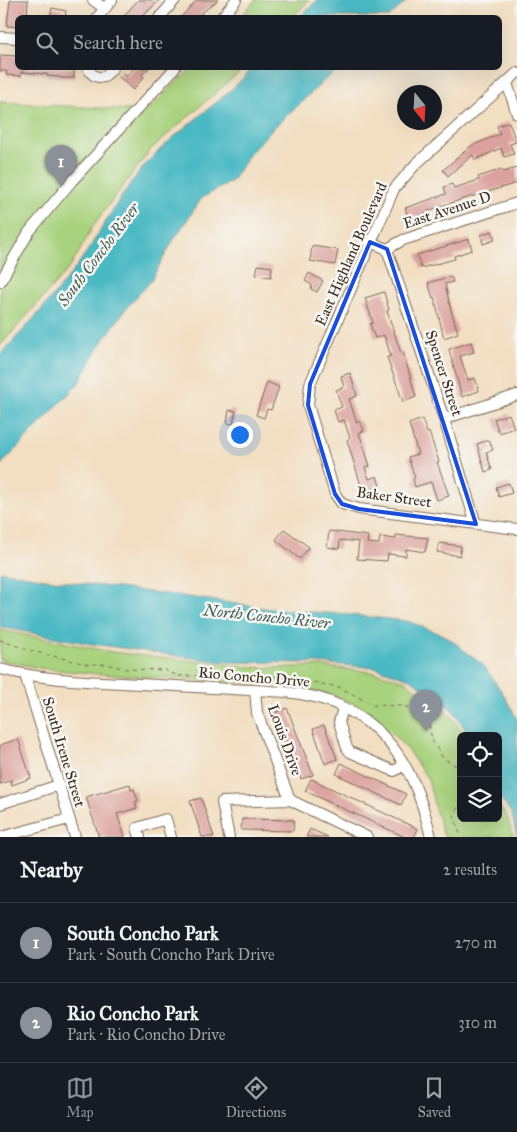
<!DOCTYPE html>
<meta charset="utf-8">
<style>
body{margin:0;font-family:"IM FELL Great Primer",serif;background:#242831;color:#f1f3f6}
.controls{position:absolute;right:15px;bottom:15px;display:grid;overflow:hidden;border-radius:8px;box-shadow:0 5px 20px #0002}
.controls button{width:45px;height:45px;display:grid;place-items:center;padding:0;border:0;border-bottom:1px solid #363941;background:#171b24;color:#f1f3f6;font:25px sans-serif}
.compass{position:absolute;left:397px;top:85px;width:45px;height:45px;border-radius:50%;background:#171b24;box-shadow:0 5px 20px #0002;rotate:162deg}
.you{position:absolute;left:239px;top:434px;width:18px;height:18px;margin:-12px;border:4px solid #fff;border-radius:50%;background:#1a73e8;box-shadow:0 0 0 8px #1a73e833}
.badge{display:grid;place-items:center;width:32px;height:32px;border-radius:50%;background:#8c9099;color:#fff;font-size:16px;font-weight:700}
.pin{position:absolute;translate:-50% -41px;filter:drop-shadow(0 1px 2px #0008)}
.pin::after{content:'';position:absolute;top:26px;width:18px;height:15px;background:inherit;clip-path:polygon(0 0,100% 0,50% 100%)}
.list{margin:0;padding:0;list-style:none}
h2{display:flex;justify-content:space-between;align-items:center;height:65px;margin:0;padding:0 20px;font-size:21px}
h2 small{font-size:16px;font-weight:400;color:#9ea1a6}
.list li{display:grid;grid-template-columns:32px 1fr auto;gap:15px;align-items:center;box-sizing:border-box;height:80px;padding:0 20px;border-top:1px solid #363941}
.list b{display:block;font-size:19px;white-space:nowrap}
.list p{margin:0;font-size:16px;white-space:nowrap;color:#9ea1a6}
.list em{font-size:16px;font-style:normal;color:#9ea1a6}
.icon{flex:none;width:28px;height:28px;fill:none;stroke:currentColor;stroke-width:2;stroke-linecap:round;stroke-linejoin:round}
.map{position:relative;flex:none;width:517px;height:837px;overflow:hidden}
.search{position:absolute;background:#171b24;box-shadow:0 5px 20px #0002;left:15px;right:15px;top:15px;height:55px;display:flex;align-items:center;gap:12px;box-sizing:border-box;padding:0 18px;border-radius:8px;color:#9ea1a6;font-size:19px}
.sheet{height:225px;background:#171b24}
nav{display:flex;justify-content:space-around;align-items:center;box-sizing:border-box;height:70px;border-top:1px solid #363941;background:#171b24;font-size:14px;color:#9ea1a6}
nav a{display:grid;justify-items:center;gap:2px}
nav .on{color:#8c9099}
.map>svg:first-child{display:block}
</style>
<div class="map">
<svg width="517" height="837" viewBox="0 0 517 837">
<rect width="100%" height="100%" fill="#f6f6f2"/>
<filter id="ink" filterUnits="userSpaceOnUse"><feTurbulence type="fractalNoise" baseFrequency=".02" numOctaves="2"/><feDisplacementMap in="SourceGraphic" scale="10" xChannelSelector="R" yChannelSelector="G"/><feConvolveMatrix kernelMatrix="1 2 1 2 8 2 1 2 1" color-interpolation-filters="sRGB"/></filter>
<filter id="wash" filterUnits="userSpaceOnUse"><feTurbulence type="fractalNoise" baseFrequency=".0096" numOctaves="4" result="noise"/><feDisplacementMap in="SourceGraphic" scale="20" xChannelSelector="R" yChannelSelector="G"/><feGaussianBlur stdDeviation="1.12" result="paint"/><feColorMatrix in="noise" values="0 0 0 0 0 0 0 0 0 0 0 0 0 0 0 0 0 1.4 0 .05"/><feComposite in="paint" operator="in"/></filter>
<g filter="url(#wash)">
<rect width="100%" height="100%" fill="#f2dec1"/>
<!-- green -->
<path fill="#a9d27e" stroke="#727e4e" d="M255,0H309L293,17H241Z
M192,68H244L151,149L95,223L71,266L0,346V102L146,111Z
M0,630L112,652L237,666L269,668L321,666L378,673L406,681L451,716L465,736H461V818H498V805L507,816L513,837H444L435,808L428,779L406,748L387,728L359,706L336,696L284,685L97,674L39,668L0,660Z"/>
<!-- water -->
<path fill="#4bb9c4" stroke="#437271" d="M317,0H408L389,17H300Z
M253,68H338L272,129L250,153L232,181L202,198L174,239L150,282L128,306L100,345L79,383L0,466V355C31,322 63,287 88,250C107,221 123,190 146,164C178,128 221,104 253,68Z
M0,571L45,579L175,595L271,609L342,614L407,621L446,636L483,665L504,695L517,719V837L512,814L498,795V736H469L455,713L439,698L410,679L377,668L317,663L222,662L86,643L0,627Z"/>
<g id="blocks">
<!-- building -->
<path fill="#dba19e" d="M10,0H28L27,18H18V27L7,26Z
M138,0H159L141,18H122Z
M197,0H218L200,14L204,18H180Z
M52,8L66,11L65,18H50Z
M0,55L18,56V68H74V78H60V77L47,76V74L21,72V76L6,75L7,71H0Z
M134,68H149L142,75L144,77L133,90L119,77L123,73L127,76Z
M509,122L516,142L510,144L514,154L504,157L501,148L475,160L473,155L448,176L443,170L471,146L500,134L497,126Z
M517,168V183L444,205L428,211V213L409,219L405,208L446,194L444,187L452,184L454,188L479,180L478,177L502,169L503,172Z
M492,231L495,240L483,244L481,235Z
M469,239L472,250L454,256L455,259L421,268L417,255Z
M312,246L338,250L335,265L310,261Z
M258,265L272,267L271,277L256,275Z
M309,273L323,281L317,292L311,289L312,285L305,281Z
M451,276L453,282L445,284L451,310L458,333L444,338L434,297L433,298L428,283Z
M384,292L389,310L387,311L401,353L403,352L416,397L403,402L387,357L391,356L384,335L375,338L370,324L373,323L365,298Z
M471,342L474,352L460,356L468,380L475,378L479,391L462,397L449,349Z
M350,373L357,396L349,399L357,423L360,421L364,431L359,433L370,466L365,467L369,479L377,476L380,486L363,492L347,440L350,438L344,420L338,422L334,410L342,407L336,390L344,387L341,376Z
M267,382L279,387L271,410L267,409L264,418L256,415Z
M229,410L236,411L233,424L227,423Z
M509,414L514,428L499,433L494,419Z
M422,419L427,433L429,432L439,462H437L449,496L437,500L431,482L415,487L413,479L415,478L408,457L418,454L409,424Z
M489,440L493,450L486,452L492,470L485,472L477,444Z
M509,483L512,493L499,497L496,487Z
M284,529L309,547L300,559L276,540Z
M329,531L368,536L367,543L379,544L380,537L396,539V535L428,538L425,552L406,549V556L388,554L387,561L357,559L359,542L340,540L339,549L327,547Z
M439,543L461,546L460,556L437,552Z
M287,708L313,775L301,779L276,712Z
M324,725L337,759L325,764L313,729Z
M18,739L31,778L12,785L11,780L0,784V745Z
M341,763L406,794L401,805L336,774Z
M311,779L418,829L414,837H405L305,791Z
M130,784L131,790L134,789L138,801L135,802L137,808L117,814L125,837H99L86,797Z
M201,798L214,837H202L190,801Z
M242,819L294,820L293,831L241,830Z
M310,829L328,837H306Z"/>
</g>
</g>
<g filter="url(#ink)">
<use href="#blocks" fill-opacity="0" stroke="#7b6957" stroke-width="1"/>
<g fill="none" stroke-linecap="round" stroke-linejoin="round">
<defs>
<path id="minor" d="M93,0L105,9
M97,18L112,0
M159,18L175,0
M221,18L236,0
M0,37L18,38
M88,68C92,75 95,78 104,77L113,68
M517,73L416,164L394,189L310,384L308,405L335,494L342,504L359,509L517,529
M507,83L517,114
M370,242L387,249L444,419L476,524
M387,249L403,240L517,203
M0,282L29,232L71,182L175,68
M444,419L517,395
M0,669C40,679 80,681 121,683C157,685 194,687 231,689C261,691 296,690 325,700C342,705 367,720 380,733C409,761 422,799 431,837
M25,675L75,837
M255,690L257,713L290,800
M343,708L339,722L347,748L350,752L394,771L404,765
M0,804L59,785
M1,837L69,819
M140,837L137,828L166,819L171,837
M229,837L222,802L290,800L367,837"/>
</defs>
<!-- minor casing -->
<use href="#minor" stroke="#7b6957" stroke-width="12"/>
<!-- path -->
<path stroke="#7b6957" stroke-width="1" stroke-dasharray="4 4" stroke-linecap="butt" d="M0,640L28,650L86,664H106L126,669L165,670L178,676L214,675L238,679L264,676L284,677L339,687L373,705L403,706L417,710L429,724L432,740L443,758L458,767L461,770
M461,800L454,816L461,837"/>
<!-- minor -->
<use href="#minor" stroke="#fff" stroke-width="10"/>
</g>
</g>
<!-- marked area -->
<path fill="none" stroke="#1d4ed8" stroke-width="4" stroke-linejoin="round" d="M370,242L387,249L476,524L359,509L342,504L335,494L308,405L310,384Z"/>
<g text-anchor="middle" stroke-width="5" stroke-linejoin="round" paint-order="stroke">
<!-- street labels -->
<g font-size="15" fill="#3b2a1e" stroke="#f6f6f2">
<text transform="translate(447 210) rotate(-18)" y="5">East Avenue D</text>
<text transform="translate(351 254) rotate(-66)" y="5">East Highland Boulevard</text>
<text transform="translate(444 373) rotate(72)" y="5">Spencer Street</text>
<text transform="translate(394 497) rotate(8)" y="5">Baker Street</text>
<text transform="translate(254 677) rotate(5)" y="5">Rio Concho Drive</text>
<text transform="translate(285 740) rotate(70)" y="5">Louis Drive</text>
<text transform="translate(64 752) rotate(73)" y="5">South Irene Street</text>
</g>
<!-- water labels -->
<g font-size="16" font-style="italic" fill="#415c58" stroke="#f6f6f2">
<text transform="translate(98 254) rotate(-53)" y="6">South Concho River</text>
<text transform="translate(267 616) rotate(6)" y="6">North Concho River</text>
</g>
</g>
</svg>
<div class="controls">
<button><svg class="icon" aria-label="locate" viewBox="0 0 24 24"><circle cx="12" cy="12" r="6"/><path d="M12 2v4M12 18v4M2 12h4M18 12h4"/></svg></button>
<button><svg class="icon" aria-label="layers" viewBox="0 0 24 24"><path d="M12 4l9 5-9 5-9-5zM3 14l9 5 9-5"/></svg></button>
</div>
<svg class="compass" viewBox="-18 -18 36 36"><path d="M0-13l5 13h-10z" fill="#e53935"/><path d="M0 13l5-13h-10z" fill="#9ea1a6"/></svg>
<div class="you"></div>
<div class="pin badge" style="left:61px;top:186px">1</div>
<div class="pin badge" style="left:426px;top:731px">2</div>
<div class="search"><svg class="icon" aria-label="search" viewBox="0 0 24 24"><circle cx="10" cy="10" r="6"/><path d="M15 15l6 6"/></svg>Search here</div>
</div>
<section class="sheet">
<h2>Nearby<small>2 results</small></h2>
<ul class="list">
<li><span class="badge">1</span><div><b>South Concho Park</b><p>Park · South Concho Park Drive</p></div><em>270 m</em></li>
<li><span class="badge">2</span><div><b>Rio Concho Park</b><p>Park · Rio Concho Drive</p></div><em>310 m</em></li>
</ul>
</section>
<nav>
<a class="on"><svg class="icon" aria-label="map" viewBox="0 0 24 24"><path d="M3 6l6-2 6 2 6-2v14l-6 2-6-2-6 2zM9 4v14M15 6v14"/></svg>Map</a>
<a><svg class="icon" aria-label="directions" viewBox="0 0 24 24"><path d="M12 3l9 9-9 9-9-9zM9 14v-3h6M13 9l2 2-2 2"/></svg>Directions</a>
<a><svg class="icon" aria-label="saved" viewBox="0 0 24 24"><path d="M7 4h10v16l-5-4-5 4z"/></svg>Saved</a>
</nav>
